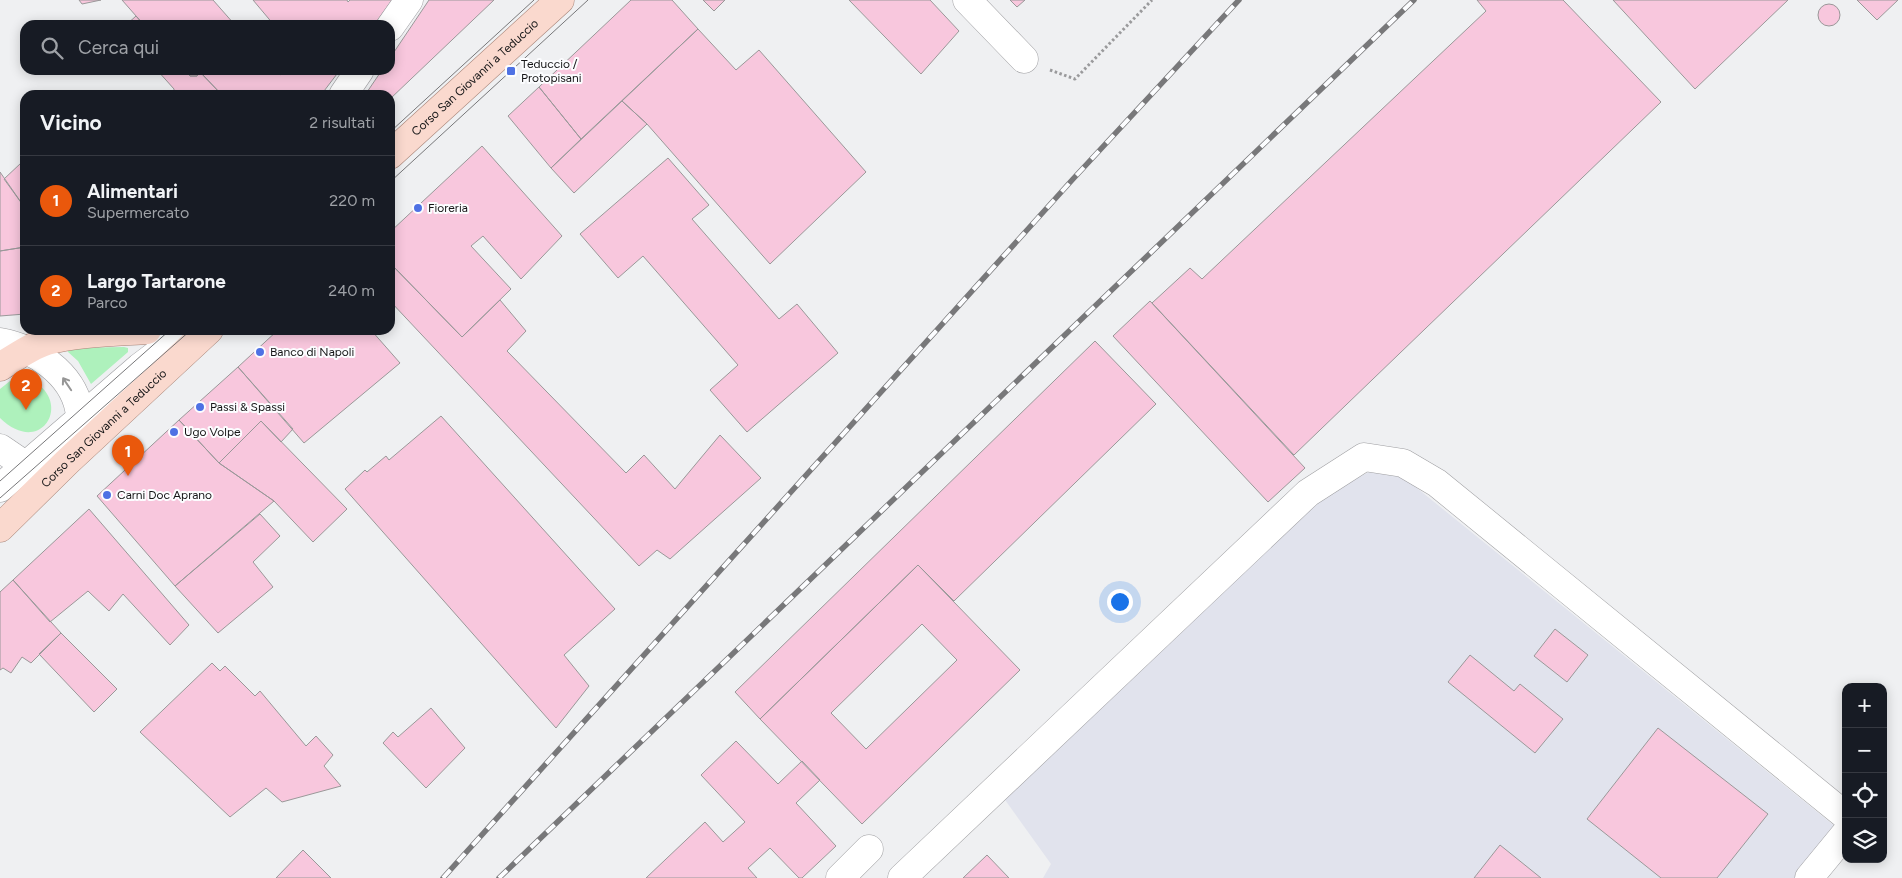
<!DOCTYPE html>
<html lang="it">
<meta charset="utf-8">
<style>
body{margin:0;font-family:Figtree,sans-serif;background:#20242c;color:#f1f3f6}
.controls{position:absolute;right:15px;bottom:15px;display:grid;overflow:hidden;border-radius:10px;box-shadow:0 2px 12px #0003}
.controls button{width:45px;height:45px;display:grid;place-items:center;padding:0;border:0;border-bottom:1px solid #363941;background:#171b24;color:#f1f3f6;font:25px sans-serif}
.you{position:absolute;left:1119px;top:601px;width:18px;height:18px;margin:-12px;border:4px solid #fff;border-radius:50%;background:#1a73e8;box-shadow:0 0 0 8px #1a73e833}
.badge{display:grid;place-items:center;width:32px;height:32px;border-radius:50%;background:#ea580c;color:#fff;font-size:16px;font-weight:700}
.pin{position:absolute;translate:-50% -41px;filter:drop-shadow(0 1px 2px #0008)}
.pin::after{content:'';position:absolute;top:26px;width:18px;height:15px;background:inherit;clip-path:polygon(0 0,100% 0,50% 100%)}
.list{margin:0;padding:0;list-style:none}
h2{display:flex;justify-content:space-between;align-items:center;height:65px;margin:0;padding:0 20px;font-size:21px}
h2 small{font-size:16px;font-weight:400;color:#9ea1a6}
.list li{display:grid;grid-template-columns:32px 1fr auto;gap:15px;align-items:center;box-sizing:border-box;height:90px;padding:0 20px;border-top:1px solid #363941}
.list b{display:block;font-size:19px;white-space:nowrap}
.list p{margin:0;font-size:16px;white-space:nowrap;color:#9ea1a6}
.list em{font-size:16px;font-style:normal;color:#9ea1a6}
.icon{flex:none;width:28px;height:28px;fill:none;stroke:currentColor;stroke-width:2;stroke-linecap:round;stroke-linejoin:round}
.map{position:relative;flex:none;width:1902px;height:878px;overflow:hidden}
.search{position:absolute;background:#171b24;box-shadow:0 2px 12px #0003;left:20px;top:20px;width:375px;height:55px;display:flex;align-items:center;gap:12px;box-sizing:border-box;padding:0 18px;border-radius:15px;color:#9ea1a6;font-size:19px}
.panel{position:absolute;background:#171b24;box-shadow:0 2px 12px #0003;left:20px;top:90px;width:375px;height:245px;border-radius:15px}
.map>svg:first-child{display:block}
</style>
<div class="map">
<svg width="1902" height="878" viewBox="0 0 1902 878">
<rect width="100%" height="100%" fill="#eff0f2"/>
<!-- built -->
<path fill="#e1e3ed" d="M1373,470L1402,476L1837,828L1796,878H1043L1051,864L1003,797L1309,503Z"/>
<!-- green -->
<path fill="#aef1bc" d="M124,347L128,348V352L91,384L78,361L68,352L67,348Z
M25,377C77,397 43,460 0,418V389L10,381Z"/>
<!-- building -->
<path fill="#f8c7dd" stroke="#9a9899" fill-rule="evenodd" d="M79,0H101L82,4Z
M122,0H213L235,25H144Z
M253,0H347L348,2L350,0H392L374,25H274Z
M429,0H494L390,99V95H365L382,70H390V58Z
M631,0H672L698,29L581,139L539,87Z
M703,0H725L714,11Z
M849,0H930L959,31L921,74Z
M1010,0H1025L1017,7Z
M1477,0H1563L1661,102L1294,455L1152,303L1190,268L1202,279L1486,11Z
M1613,0H1788L1695,89Z
M1857,0H1898L1877,20Z
M1818 15a11 11 0 1 1 22 0a11 11 0 1 1-22 0Z
M136,16L144,25H126Z
M698,29L736,70L759,50L866,172L770,264L647,124L622,101Z
M157,70H185L190,76H197L200,72L222,95H174V89Z
M185,70H275L280,75L286,70H340L321,95H222L200,72L197,76H190Z
M539,87L581,139L551,168L508,116Z
M622,101L647,124L574,193L551,168Z
M482,146L562,236L521,279L483,236L471,246L511,289L462,337L390,263V232Z
M668,158L709,205L692,219L779,319L797,304L838,353L747,432L710,390L738,365L643,256L618,278L580,234Z
M21,163L25,167V208L4,179Z
M0,172L25,208V247L0,251Z
M25,247V314L0,316V251Z
M390,263L462,337L500,300L526,331L507,351L626,473L644,455L675,489L720,435L761,478L670,559L657,550L639,566L390,301Z
M1150,301L1305,468L1268,502L1113,336Z
M278,330H371L400,363L304,443L238,367Z
M1095,341L1156,404L954,601L918,565L760,719L735,692Z
M238,367L293,429L281,442L261,421L219,463L179,420Z
M441,416L615,609L564,655L589,686L556,728L345,489L365,470L367,472L386,456L389,460Z
M179,420L219,463L274,501L175,586L97,496Z
M261,421L347,509L313,542L274,501L219,463Z
M89,509L189,625L170,645L123,594L109,611L88,591L50,622L13,580Z
M260,514L280,536L253,562L273,587L218,633L175,586Z
M918,565L1020,670L862,824L760,719ZM922,624L957,660L866,749L831,713Z
M13,580L61,633L31,663L22,657L11,673L3,668L0,670V592Z
M1555,629L1588,655L1567,682L1534,656Z
M61,633L117,689L94,712L39,654Z
M1470,655L1514,691L1520,684L1563,719L1535,753L1448,682Z
M212,663L220,671L225,666L255,696L260,691L306,746L316,736L333,755L324,766L341,786L282,802L266,788L230,817L140,732Z
M431,708L465,748L426,788L383,743L393,732L398,737Z
M1658,728L1768,814L1717,878H1661L1587,819Z
M736,741L778,784L802,761L820,780L796,803L836,846L802,878H799L770,848L748,868L757,878H646L705,822L723,842L745,822L701,775Z
M1500,845L1541,878H1474Z
M303,850L331,878H276Z
M987,855L1009,878H963Z"/>
<g fill="none" stroke-linecap="round" stroke-linejoin="round">
<defs>
<path id="minor" d="M967,0L1024,59
M390,27L409,0
M343,95L360,70
M0,342C34,348 72,373 79,409C81,418 80,427 79,436
M0,448L25,465L43,470
M0,488L140,367L189,330
M840,878L869,849
M902,878L1308,493L1364,457L1403,463L1437,483L1846,816
M1809,878L1846,833"/>
<g id="major">
<path id="s1" d="M390,155L560,0"/>
<path d="M0,367C14,358 31,346 47,341C74,333 117,332 147,330"/>
<path id="s2" d="M0,528L67,462L209,330"/>
</g>
</defs>
<!-- minor casing -->
<use href="#minor" stroke="#9f9fa2" stroke-width="29"/>
<!-- major casing -->
<use href="#major" stroke="#a78478" stroke-width="29"/>
<!-- path -->
<path stroke="#9a9a9c" stroke-width="3" stroke-dasharray="2.5 2.5" stroke-linecap="butt" d="M1050,70L1075,79L1152,0"/>
<!-- minor -->
<use href="#minor" stroke="#fff" stroke-width="28"/>
<!-- major -->
<use href="#major" stroke="#fad9ce" stroke-width="28"/>
<!-- tram -->
<path stroke="#78787a" stroke-width="1" d="M390,132L534,0
M390,182L588,0
M0,481L170,330
M0,498L191,330"/>
<defs>
<path id="rail" d="M443,878L1073,179L1239,0
M499,878L1414,0"/>
</defs>
<!-- rail casing -->
<use href="#rail" stroke="#78787a" stroke-width="5.5"/>
<!-- rail -->
<use href="#rail" stroke="#fcfdff" stroke-width="4" stroke-dasharray="11" stroke-linecap="butt"/>
</g>
<!-- one-way arrows -->
<defs><path id="oneway-shaft" d="M-6 0H5M1.5-3L5.5 0L1.5 3" fill="none" stroke-width="1.6" stroke-linecap="round" stroke-linejoin="round" transform="scale(1.25)"/></defs>
<use stroke="#969696" href="#oneway-shaft" transform="translate(67 384) rotate(-124)"/>
<!-- markers -->
<g fill="#4e71e4" stroke="#fcfdff" stroke-width="2">
<rect x="506" y="66" width="10" height="10" rx="2.5"/>
<circle cx="418" cy="208" r="5"/>
<circle cx="260" cy="352" r="5"/>
<circle cx="200" cy="407" r="5"/>
<circle cx="174" cy="432" r="5"/>
<circle cx="107" cy="495" r="5"/>
</g>
<g text-anchor="middle" stroke-width="4" stroke-linejoin="round" paint-order="stroke">
<!-- poi labels -->
<g font-size="12" fill="#151516" stroke="#fcfdff" text-anchor="start">
<text x="521" y="68">Teduccio /<tspan x="521" dy="14">Protopisani</tspan></text>
<text x="428" y="212">Fioreria</text>
<text x="270" y="356">Banco di Napoli</text>
<text x="210" y="411">Passi &amp; Spassi</text>
<text x="184" y="436">Ugo Volpe</text>
<text x="117" y="499">Carni Doc Aprano</text>
</g>
<!-- street labels -->
<g font-size="12" fill="#151516" stroke="#fcfdff">
<text dy="4" stroke="none"><textPath href="#s1" startOffset="115">Corso San Giovanni a Teduccio</textPath></text>
<text dy="4" stroke="none"><textPath href="#s2" startOffset="144">Corso San Giovanni a Teduccio</textPath></text>
</g>
</g>
</svg>
<div class="controls">
<button>+</button>
<button>−</button>
<button><svg class="icon" aria-label="locate" viewBox="0 0 24 24"><circle cx="12" cy="12" r="6"/><path d="M12 2v4M12 18v4M2 12h4M18 12h4"/></svg></button>
<button><svg class="icon" aria-label="layers" viewBox="0 0 24 24"><path d="M12 4l9 5-9 5-9-5zM3 14l9 5 9-5"/></svg></button>
</div>
<div class="you"></div>
<div class="pin badge" style="left:128px;top:476px">1</div>
<div class="pin badge" style="left:26px;top:410px">2</div>
<div class="search"><svg class="icon" aria-label="search" viewBox="0 0 24 24"><circle cx="10" cy="10" r="6"/><path d="M15 15l6 6"/></svg>Cerca qui</div>
<section class="panel">
<h2>Vicino<small>2 risultati</small></h2>
<ul class="list">
<li><span class="badge">1</span><div><b>Alimentari</b><p>Supermercato</p></div><em>220 m</em></li>
<li><span class="badge">2</span><div><b>Largo Tartarone</b><p>Parco</p></div><em>240 m</em></li>
</ul>
</section>
</div>
